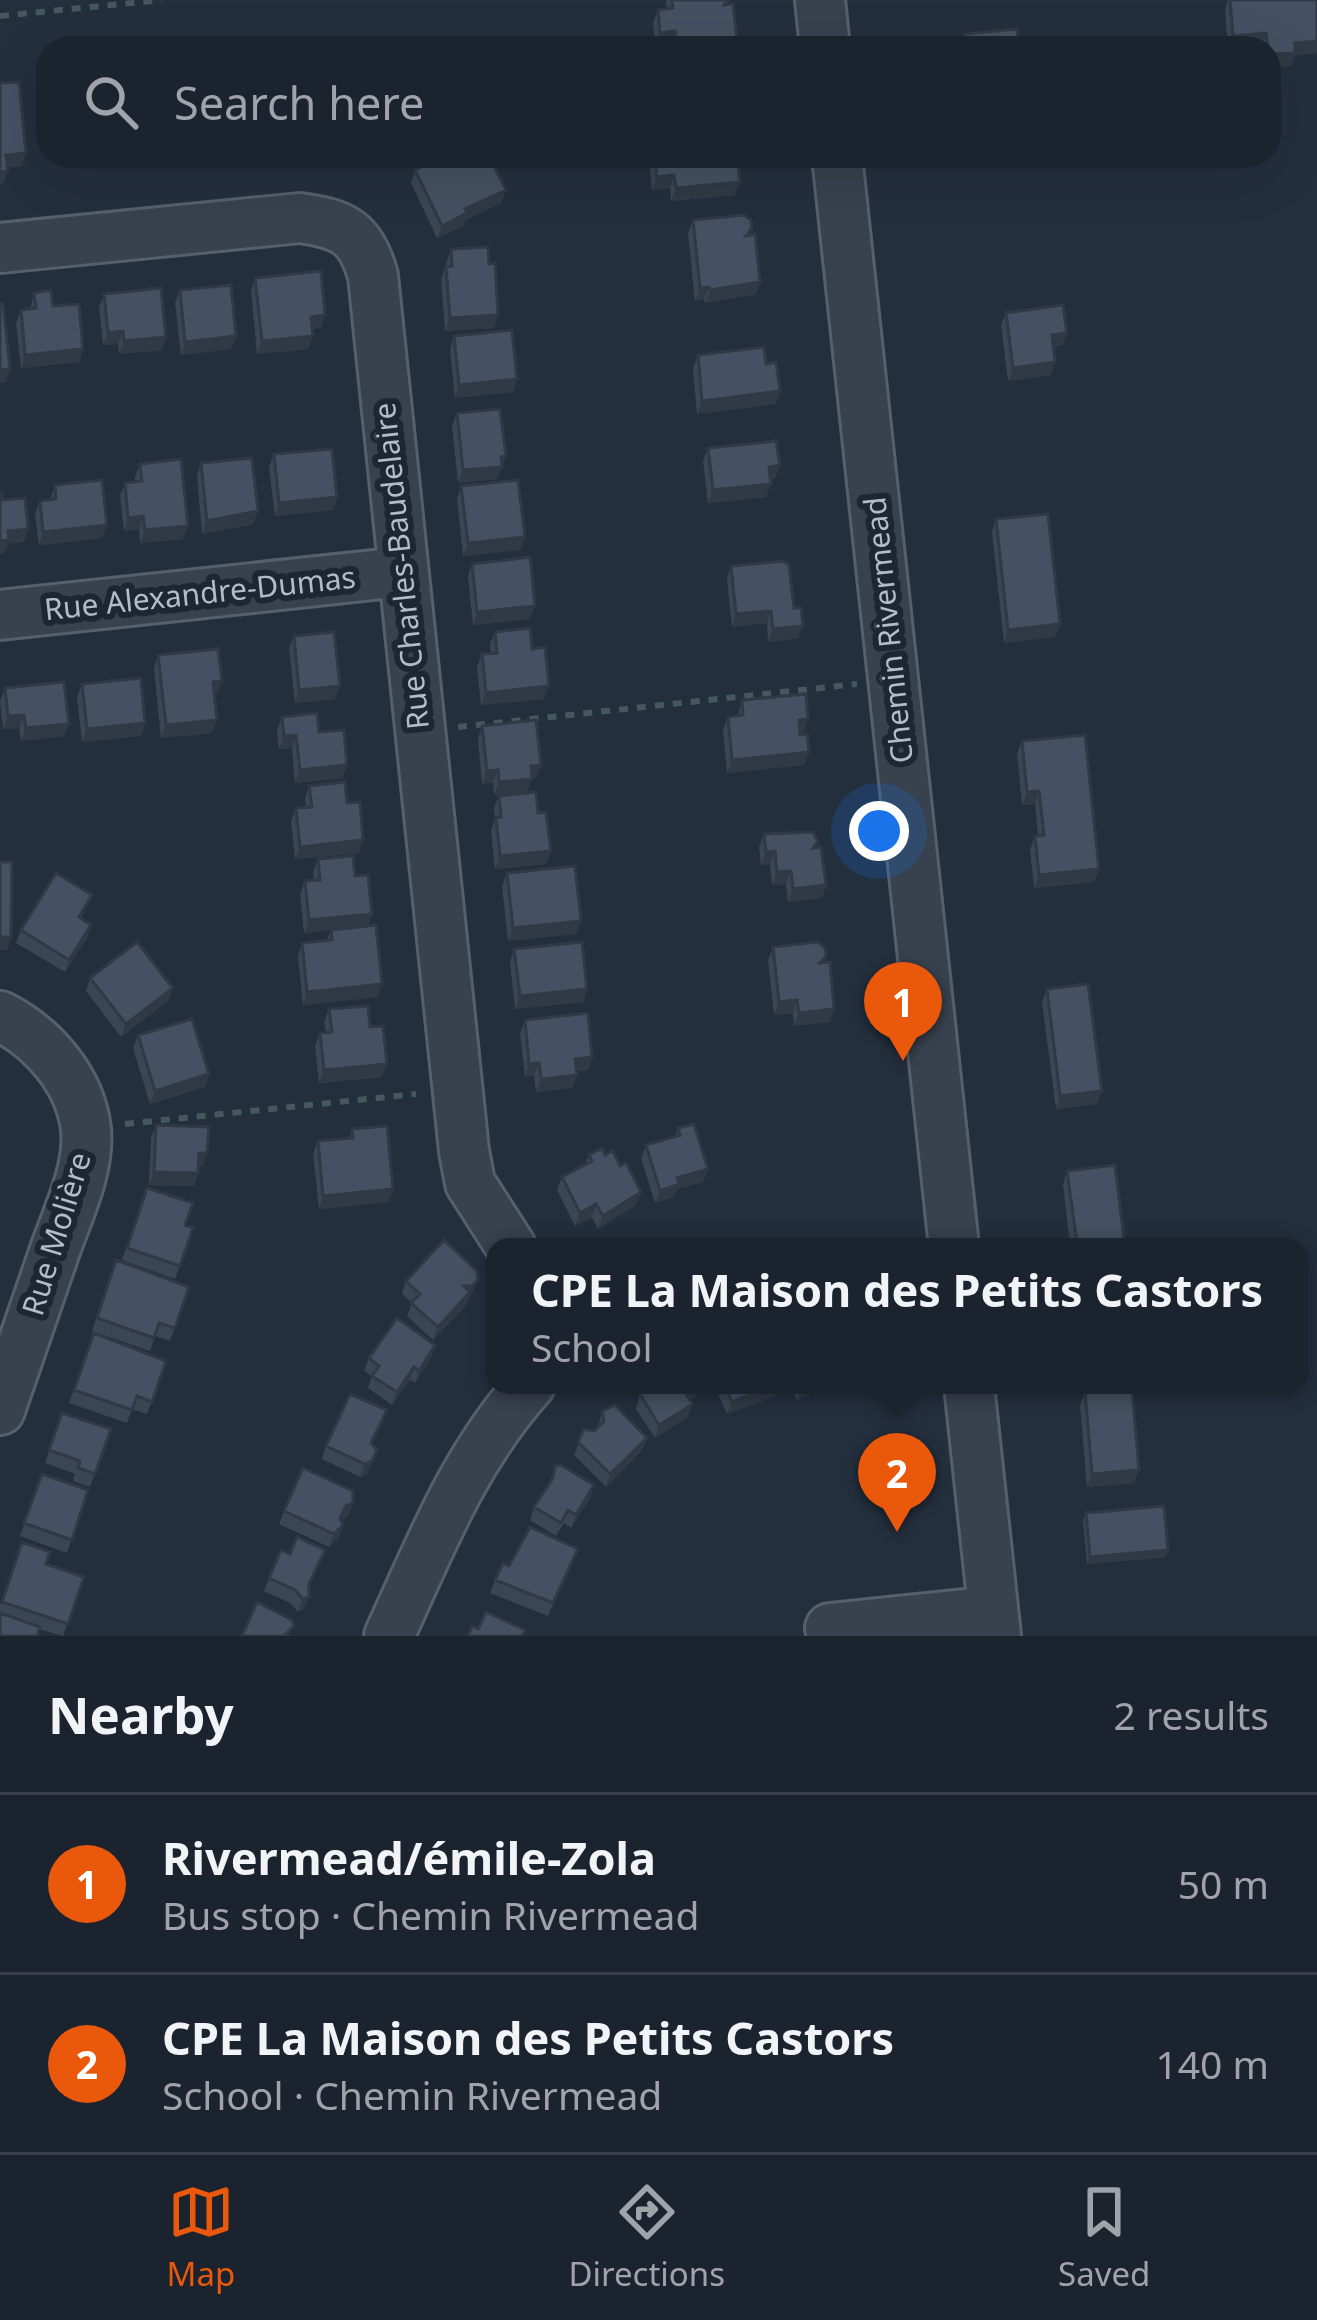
<!DOCTYPE html>
<meta charset="utf-8">
<style>
body{margin:0;font-family:"Noto Sans",sans-serif;background:#242b36;color:#f1f3f6}
.you{position:absolute;left:879px;top:831px;width:42px;height:42px;margin:-30px;border:9px solid #fff;border-radius:50%;background:#1a73e8;box-shadow:0 0 0 18px #1a73e833}
.badge{display:grid;place-items:center;width:78px;height:78px;border-radius:50%;background:#ea580c;color:#fff;font-size:39px;font-weight:700}
.pin{position:absolute;translate:-50% -99px;filter:drop-shadow(0 3px 6px #0008)}
.pin::after{content:'';position:absolute;top:63px;width:42px;height:36px;background:inherit;clip-path:polygon(0 0,100% 0,50% 100%)}
.popup{position:absolute;left:486px;top:1238px;width:822px;height:156px;box-sizing:border-box;display:grid;place-content:center;border-radius:24px;background:#1b232e;filter:drop-shadow(0 3px 9px #0005);font-size:39px;white-space:nowrap;color:#a0a4aa}
.popup b{font-size:45px;color:#f1f3f6}
.popup::after{content:'';position:absolute;left:50%;top:100%;margin-left:-24px;border:24px solid transparent;border-top-color:#1b232e}
.list{margin:0;padding:0;list-style:none}
h2{display:flex;justify-content:space-between;align-items:center;height:156px;margin:0;padding:0 48px;font-size:51px}
h2 small{font-size:39px;font-weight:400;color:#a0a4aa}
.list li{display:grid;grid-template-columns:78px 1fr auto;gap:36px;align-items:center;box-sizing:border-box;height:180px;padding:0 48px;border-top:3px solid #39404a}
.list b{display:block;font-size:45px;white-space:nowrap}
.list p{margin:0;font-size:39px;white-space:nowrap;color:#a0a4aa}
.list em{font-size:39px;font-style:normal;color:#a0a4aa}
.icon{flex:none;width:66px;height:66px;fill:none;stroke:currentColor;stroke-width:2;stroke-linecap:round;stroke-linejoin:round}
.map{position:relative;flex:none;width:1317px;height:1636px;overflow:hidden}
.search{position:absolute;background:#1b232e;box-shadow:0 12px 48px #0002;left:36px;right:36px;top:36px;height:132px;display:flex;align-items:center;gap:30px;box-sizing:border-box;padding:0 42px;border-radius:36px;color:#a0a4aa;font-size:45px}
.sheet{height:516px;background:#1b232e}
nav{display:flex;justify-content:space-around;align-items:center;box-sizing:border-box;height:168px;border-top:3px solid #39404a;background:#1b232e;font-size:33px;color:#a0a4aa}
nav a{display:grid;justify-items:center;gap:6px}
nav .on{color:#ea580c}
.map>svg:first-child{display:block}
</style>
<div class="map">
<svg width="1317" height="1636" viewBox="0 0 1317 1636">
<rect width="100%" height="100%" fill="#242f3e"/>
<g fill="none" stroke-linecap="round" stroke-linejoin="round">
<defs>
<path id="minor" d="M820,0L825,48
M837,156L954,1247
M0,248L300,218C343,224 361,232 373,276L464,1151L470,1183L511,1247
M0,615L401,572
M0,1016C42,1037 80,1079 86,1129C90,1170 67,1215 54,1253C36,1305 18,1358 0,1410
M969,1385L996,1636
M830,1628L887,1622
M389,1636C430,1547 464,1458 530,1385
M888,1636L887,1622L993,1611"/>
</defs>
<!-- minor casing -->
<use href="#minor" stroke="#565f6c" stroke-width="54"/>
<!-- path -->
<path stroke="#44595c" stroke-width="6" stroke-dasharray="9 9" stroke-linecap="butt" d="M0,16L162,0
M458,727L857,684
M125,1124L416,1094"/>
<!-- minor -->
<use href="#minor" stroke="#38414e" stroke-width="48"/>
</g>
<!-- wall -->
<path fill="#3b4654" d="M666,0H729L727,4L738,48H671V44L655,46L653,23L658,10L667,9Z
M1228,0H1317V53L1295,55L1291,66L1269,67V48H1262V46L1228,48L1225,9Z
M649,156H737L735,195L671,201L670,188L652,190Z
M415,170L501,203L465,220L463,226L437,238L411,183Z
M693,220L752,228L749,235L756,294L705,303L704,299L695,301L688,233Z
M451,249L494,328L445,331L441,280Z
M255,278L321,328L312,329L308,349L257,354L251,291Z
M180,290L231,349L181,355L175,303Z
M34,293L53,306L83,349L79,362L21,368L16,323L21,310L30,309Z
M104,294L162,350L119,354L118,344L103,345L99,307Z
M1006,313L1067,333L1062,345L1053,347L1051,375L1008,381L1001,325Z
M454,336L517,379L513,392L455,398L450,349Z
M698,355L766,364L780,391L775,404L697,414L693,368Z
M457,413L506,456L497,479L458,483L452,426Z
M708,448L780,465L775,478L771,479L766,497L708,503L703,461Z
M274,454L337,497L333,510L275,516L269,467Z
M201,463L253,524L202,534L197,476Z
M140,464L183,539L140,543L139,529L124,531L120,496L125,483L135,482V477Z
M55,485L102,538L39,545L35,514L40,501L50,500Z
M461,486L525,537L520,550L463,556L457,499Z
M996,519L1055,637L1004,643L992,532Z
M472,564L530,619L473,625L468,576Z
M731,566L794,608L803,626L798,638L768,642L767,623L732,627L727,579Z
M495,632L532,649L544,699L481,705L477,667L482,654L491,653L490,644Z
M294,636L335,699L295,703L289,648Z
M158,655L217,694H214L212,733L161,738L154,668Z
M82,684L141,736L82,742L77,697Z
M5,688L69,724L64,736L21,741L19,728L3,729L0,701Z
M742,700L808,719L804,732H800L809,752L804,765L727,773L723,730L728,717L738,716Z
M282,717L319,732L347,765L342,778L295,783L292,748L279,749L277,730Z
M482,726L541,765L536,778H532L527,792L494,795L493,782L482,784L478,739Z
M1022,741L1099,869L1094,882L1034,888L1030,849L1035,836H1038L1035,804L1022,805L1017,754Z
M309,786L347,803L359,853L295,859L291,821L296,808L306,807L305,799Z
M499,796L551,851L546,864L495,869L491,831L495,819L494,808Z
M764,834L818,842L816,848L826,885L822,898L788,902L786,884L772,885L770,864L761,865L759,847Z
M318,859L355,876L372,914L368,926L382,984L377,997L303,1005L298,956L302,943L327,940L331,930L304,933L300,894L305,881H314L313,872Z
M507,873L581,921L576,934L508,941L502,886Z
M92,895L81,918L91,925L87,938L65,972L16,943L21,930Z
M773,947L826,956L823,963L830,1022L794,1026L793,1013L774,1015L768,960Z
M514,949L587,989L583,1002L515,1009L510,962Z
M90,978L173,988L168,1001L121,1037L86,991Z
M1047,989L1097,1104L1056,1109L1042,1002Z
M329,1009L370,1027L382,1077L319,1083L315,1046L320,1033L326,1032L324,1022Z
M525,1020L592,1057L588,1070L576,1071L572,1088L536,1092L534,1075L525,1077L520,1033Z
M138,1035L209,1074L205,1087L150,1104L133,1048Z
M156,1125L203,1166H199L198,1173L194,1186L149,1185L151,1138Z
M678,1128L708,1169L703,1182L677,1189L674,1197L655,1203L641,1158L646,1145L676,1136Z
M352,1129L393,1189L388,1202L319,1209L313,1154L318,1141L349,1138Z
M589,1155L636,1205L598,1229L592,1217L575,1226L557,1190L562,1177L585,1165Z
M1067,1171L1125,1247H1065V1245L1070,1244L1063,1184Z
M147,1188L185,1225L193,1228L175,1279L122,1260Z
M116,1260L189,1287L170,1341L155,1336L150,1351L92,1331Z
M478,1280L466,1305L433,1340L407,1316L412,1303L402,1294L406,1281Z
M94,1333L166,1361L147,1414L132,1409L127,1423L69,1403Z
M435,1345L431,1358L415,1383L410,1380L392,1405L368,1388L372,1376L364,1371L369,1358Z
M642,1385H700L696,1396L690,1400L688,1417L655,1438L636,1409Z
M714,1385H779L775,1396L727,1414Z
M791,1385H830L797,1400Z
M1085,1392L1139,1470L1134,1483L1087,1487L1080,1405Z
M602,1411L647,1438L642,1450L606,1487L574,1455L584,1429L594,1431L598,1427Z
M62,1413L111,1429L90,1487L73,1481L75,1474L45,1463Z
M382,1423L372,1444V1463L367,1474L360,1477L322,1459L326,1446Z
M555,1466L594,1485L590,1498L571,1528L564,1523L556,1536L530,1520L534,1507L549,1484Z
M42,1474L88,1490L67,1553L20,1536Z
M284,1511L348,1516L342,1519L339,1538L329,1547L279,1524Z
M1086,1513L1166,1557L1087,1564L1083,1520Z
M22,1542L46,1564L84,1577L63,1636L39,1629L0,1636V1606Z
M578,1549L548,1616L490,1593L495,1580L509,1566Z
M325,1550L309,1587V1597L304,1609L298,1612L290,1603L264,1591L269,1578L290,1554Z"/>
<!-- shaded-wall -->
<path fill="#303945" d="M675,31L671,44L655,46L660,33Z
M1266,33L1262,46L1229,48L1233,36Z
M1317,41V53L1295,55L1291,66L1269,67V54L1295,43Z
M26,153L22,166L1,168L6,155Z
M8,171L3,184H0V172Z
M674,175L670,188L652,190L657,177Z
M740,182L735,195L671,201L676,188Z
M506,190L501,203L465,220L463,226L437,238L442,226L465,209Z
M760,282L756,294L705,303L710,290Z
M709,287L704,299L695,301L700,288Z
M325,315L321,328L306,330L311,317Z
M498,315L494,328L445,331L450,318Z
M123,331L118,344L103,345L108,333Z
M1067,333L1062,345L1047,348L1052,335Z
M236,336L231,349L181,355L185,342Z
M313,336L308,349L257,354L262,341Z
M166,337L162,350L119,354L124,341Z
M83,349L79,362L21,368L25,355Z
M1055,362L1051,375L1008,381L1013,368Z
M10,369L6,382L0,383V370Z
M517,379L513,392L455,398L459,385Z
M780,391L775,404L697,414L702,401Z
M506,456L497,479L458,483L463,470Z
M780,465L775,478L765,479L769,467Z
M771,484L766,497L708,503L713,490Z
M337,497L333,510L275,516L279,503Z
M258,511L253,524L202,534L207,521Z
M143,516L139,529L124,531L128,518Z
M107,525L102,538L39,545L43,532Z
M188,526L183,539L140,543L145,530Z
M28,529L24,542L8,544L4,553L0,554V541L8,531Z
M525,537L520,550L463,556L468,543Z
M535,606L530,619L473,625L477,612Z
M771,611L767,623L732,627L736,614Z
M1060,624L1055,637L1004,643L1008,630Z
M803,626L798,638L768,642L773,629Z
M222,681L217,694L208,695L213,682Z
M340,686L335,699L295,703L299,690Z
M549,686L544,699L481,705L486,693Z
M24,715L19,728L3,729L8,716Z
M808,719L804,732L794,733L799,720Z
M217,720L212,733L161,738L166,725Z
M145,723L141,736L82,742L87,729Z
M69,724L64,736L21,741L26,728Z
M296,735L292,748L279,749L284,736Z
M809,752L804,765L727,773L732,760Z
M347,765L342,778L295,783L300,770Z
M541,765L536,778L526,779L531,766Z
M498,770L493,782L482,784L487,771Z
M532,779L527,792L494,795L499,782Z
M1039,791L1035,804L1022,805L1027,792Z
M363,840L359,853L295,859L300,847Z
M551,851L546,864L495,869L500,856Z
M775,851L770,864L761,865L766,852Z
M1099,869L1094,882L1034,888L1039,875Z
M791,871L786,884L772,885L777,872Z
M826,885L822,898L788,902L793,889Z
M372,914L368,926L304,933L309,920Z
M581,921L576,934L508,941L513,928Z
M91,925L87,938L65,972L69,960Z
M0,937H11L7,950H0Z
M382,984L377,997L303,1005L307,992Z
M173,988L168,1001L121,1037L126,1024Z
M587,989L583,1002L515,1009L520,996Z
M797,1000L793,1013L774,1015L779,1002Z
M834,1009L830,1022L794,1026L799,1013Z
M592,1057L588,1070L570,1072L575,1059Z
M539,1063L534,1075L525,1077L529,1064Z
M387,1064L382,1077L319,1083L324,1070Z
M209,1074L205,1087L150,1104L155,1091Z
M577,1075L572,1088L536,1092L541,1079Z
M1102,1091L1097,1104L1056,1109L1060,1096Z
M199,1153H207L203,1166H195Z
M708,1169L703,1182L677,1189L674,1197L655,1203L660,1191L677,1178Z
M154,1172L198,1173L194,1186L149,1185Z
M393,1189L388,1202L319,1209L323,1196Z
M641,1192L636,1205L598,1229L603,1216Z
M596,1204L592,1217L575,1226L580,1213Z
M478,1280L466,1305L433,1340L438,1327L464,1286Z
M435,1345L431,1358L415,1383L419,1371Z
M414,1367L410,1380L392,1405L397,1392Z
M698,1385H700L696,1396L681,1406L685,1393Z
M774,1385H779L775,1396L727,1414L732,1402Z
M807,1385H830L797,1400L802,1387Z
M693,1404L688,1417L655,1438L659,1425Z
M647,1438L642,1450L606,1487L610,1474Z
M377,1450L367,1474L360,1477L365,1464Z
M1139,1470L1134,1483L1087,1487L1092,1474Z
M594,1485L590,1498L571,1528L576,1515Z
M353,1503L348,1516L342,1519L336,1531L346,1506Z
M343,1525L339,1538L329,1547L334,1534Z
M1168,1550L1166,1557L1087,1564L1090,1557Z
M309,1597L304,1609L298,1612L303,1599Z"/>
<!-- building -->
<path fill="#455162" stroke="#303945" stroke-width="3" d="M672,0H728L724,5L733,4L738,48H677L675,31L660,33L658,10L673,8Z
M1230,0H1317V41L1295,43V53L1269,54L1266,33L1233,36Z
M1017,29L1019,48H966L965,34Z
M19,82L26,153L6,155L8,171L0,172V83Z
M444,156H489L506,190L465,209L467,213L442,226L415,170Z
M655,156H737L740,182L676,188L674,175L657,177Z
M744,215L751,220L752,228L746,236L755,234L760,282L710,290L709,287L700,288L693,220Z
M488,247L489,264L495,263L498,315L450,318L446,267L452,266L451,249Z
M321,271L325,315L311,317L313,336L262,341L255,278Z
M231,285L236,336L185,342L180,290Z
M161,288L166,337L124,341L123,331L108,333L104,294Z
M51,290L53,306L79,304L83,349L25,355L21,310L36,308L34,293Z
M3,303L10,369L0,370V304Z
M1063,305L1067,333L1052,335L1055,362L1013,368L1006,313Z
M512,330L517,379L459,385L454,336Z
M764,347L766,364L776,362L780,391L702,401L698,355Z
M500,409L506,456L501,457L502,467L463,470L457,413Z
M776,441L780,465L769,467L771,484L713,490L708,448Z
M332,449L337,497L279,503L274,454Z
M252,458L258,511L207,521L201,463Z
M181,459L188,526L145,530L143,516L128,518L125,483L142,481L140,464Z
M102,480L107,525L43,532L40,501L56,499L55,485Z
M518,480L525,537L468,543L461,486Z
M0,494H2L3,500L25,498L28,529L8,531L9,540L0,541Z
M1048,514L1060,624L1008,630L996,519Z
M530,557L535,606L477,612L472,564Z
M784,561L789,565L794,608H801L803,626L773,629L771,611L736,614L731,566Z
M530,628L532,649L545,647L549,686L486,693L482,654L497,653L495,632Z
M334,632L340,686L299,690L294,636Z
M218,649L222,681L213,682L217,720L166,725L158,655Z
M141,678L145,723L87,729L82,684Z
M64,682L69,724L26,728L24,715L8,716L5,688Z
M806,694L808,719L799,720L800,735L807,734L809,752L732,760L728,717L743,715L742,700Z
M317,713L319,732L344,730L347,765L300,770L296,735L284,736L282,717Z
M536,720L541,765L531,766L532,779L499,782L498,770L487,771L482,726Z
M1085,735L1099,869L1039,875L1035,836L1044,835L1039,791L1027,792L1022,741Z
M345,782L347,803L360,802L363,840L300,847L296,808L312,807L309,786Z
M536,792L538,813L546,812L551,851L500,856L496,818L501,817L499,796Z
M813,832L818,842L813,848L821,847L826,885L793,889L791,871L777,872L775,851L766,852L764,834Z
M353,856L355,876L368,875L372,914L309,920L305,881L320,880L318,859Z
M0,862H12L11,937H0Z
M575,866L581,921L513,928L507,873Z
M56,873L92,895L79,917L91,925L69,960L21,930Z
M376,925L382,984L307,992L302,943L332,940L331,930Z
M137,942L173,988L126,1024L90,978Z
M582,942L587,989L520,996L514,949Z
M818,942L825,948L826,956L820,963L830,962L834,1009L799,1013L797,1000L779,1002L773,947Z
M1088,984L1102,1091L1060,1096L1047,989Z
M368,1006L370,1027L383,1026L387,1064L324,1070L320,1033L332,1032L329,1009Z
M588,1013L592,1057L575,1059L577,1075L541,1079L539,1063L529,1064L525,1020Z
M192,1019L209,1074L155,1091L138,1035Z
M694,1124L708,1169L677,1178L679,1184L660,1191L646,1145L680,1135L678,1128Z
M156,1125L209,1127L207,1153H199L198,1173L154,1172Z
M387,1126L393,1189L323,1196L318,1141L353,1138L352,1129Z
M602,1148L605,1155L613,1151L620,1166L626,1163L641,1192L603,1216L596,1204L580,1213L562,1177L592,1161L589,1155Z
M1115,1165L1125,1247H1066L1065,1245L1077,1243L1067,1171Z
M147,1188L193,1203L185,1225L193,1228L180,1266L127,1248Z
M444,1240L477,1271L478,1280L472,1286H464L470,1292L438,1327L411,1303L420,1294L406,1281Z
M116,1260L189,1287L175,1328L159,1323L154,1338L97,1318Z
M397,1318L435,1345L419,1371L414,1367L397,1392L372,1376L379,1366L369,1358Z
M94,1333L166,1361L152,1402L137,1396L132,1410L74,1390Z
M642,1385H698L685,1393L693,1404L659,1425L641,1396Z
M724,1385H774L732,1402Z
M1132,1388L1139,1470L1092,1474L1085,1392Z
M350,1394L387,1410L371,1443L377,1450L372,1461L365,1464L326,1446Z
M615,1405L647,1438L610,1474L578,1442L584,1429L594,1431L604,1421L602,1411Z
M62,1413L111,1429L95,1474L78,1468L80,1461L49,1450Z
M561,1465L594,1485L576,1515L568,1510L561,1523L534,1507L553,1478L555,1466Z
M303,1468L353,1491V1503L346,1506L340,1518L343,1525L334,1534L284,1511Z
M42,1474L88,1490L72,1540L24,1523Z
M1164,1506L1168,1550L1090,1557L1086,1513Z
M530,1527L578,1549L553,1603L495,1580L503,1563L509,1566Z
M297,1537L325,1550L309,1584V1597L303,1599L295,1590L269,1578L281,1550L290,1554Z
M22,1542L50,1552L46,1564L84,1577L68,1624L2,1602Z
M257,1602L292,1620L294,1626L286,1634L289,1636H242Z
M486,1612L525,1630L522,1636H468L472,1626L478,1629Z
M0,1613L40,1627L37,1636H0Z"/>
<g text-anchor="middle" stroke-width="12" stroke-linejoin="round" paint-order="stroke">
<!-- street labels -->
<g font-size="30" fill="#b4bcc9" stroke="#1d2633">
<text transform="translate(402 566) rotate(-96)" y="10">Rue Charles-Baudelaire</text>
<text transform="translate(200 594) rotate(-6)" y="10">Rue Alexandre-Dumas</text>
<text transform="translate(889 630) rotate(-96)" y="10">Chemin Rivermead</text>
<text transform="translate(57 1234) rotate(-73)" y="10">Rue Molière</text>
</g>
</g>
</svg>
<div class="you"></div>
<div class="pin badge" style="left:903px;top:1061px">1</div>
<div class="pin badge" style="left:897px;top:1532px">2</div>
<div class="popup"><b>CPE La Maison des Petits Castors</b>School</div>
<div class="search"><svg class="icon" aria-label="search" viewBox="0 0 24 24"><circle cx="10" cy="10" r="6"/><path d="M15 15l6 6"/></svg>Search here</div>
</div>
<section class="sheet">
<h2>Nearby<small>2 results</small></h2>
<ul class="list">
<li><span class="badge">1</span><div><b>Rivermead/émile-Zola</b><p>Bus stop · Chemin Rivermead</p></div><em>50 m</em></li>
<li><span class="badge">2</span><div><b>CPE La Maison des Petits Castors</b><p>School · Chemin Rivermead</p></div><em>140 m</em></li>
</ul>
</section>
<nav>
<a class="on"><svg class="icon" aria-label="map" viewBox="0 0 24 24"><path d="M3 6l6-2 6 2 6-2v14l-6 2-6-2-6 2zM9 4v14M15 6v14"/></svg>Map</a>
<a><svg class="icon" aria-label="directions" viewBox="0 0 24 24"><path d="M12 3l9 9-9 9-9-9zM9 14v-3h6M13 9l2 2-2 2"/></svg>Directions</a>
<a><svg class="icon" aria-label="saved" viewBox="0 0 24 24"><path d="M7 4h10v16l-5-4-5 4z"/></svg>Saved</a>
</nav>
